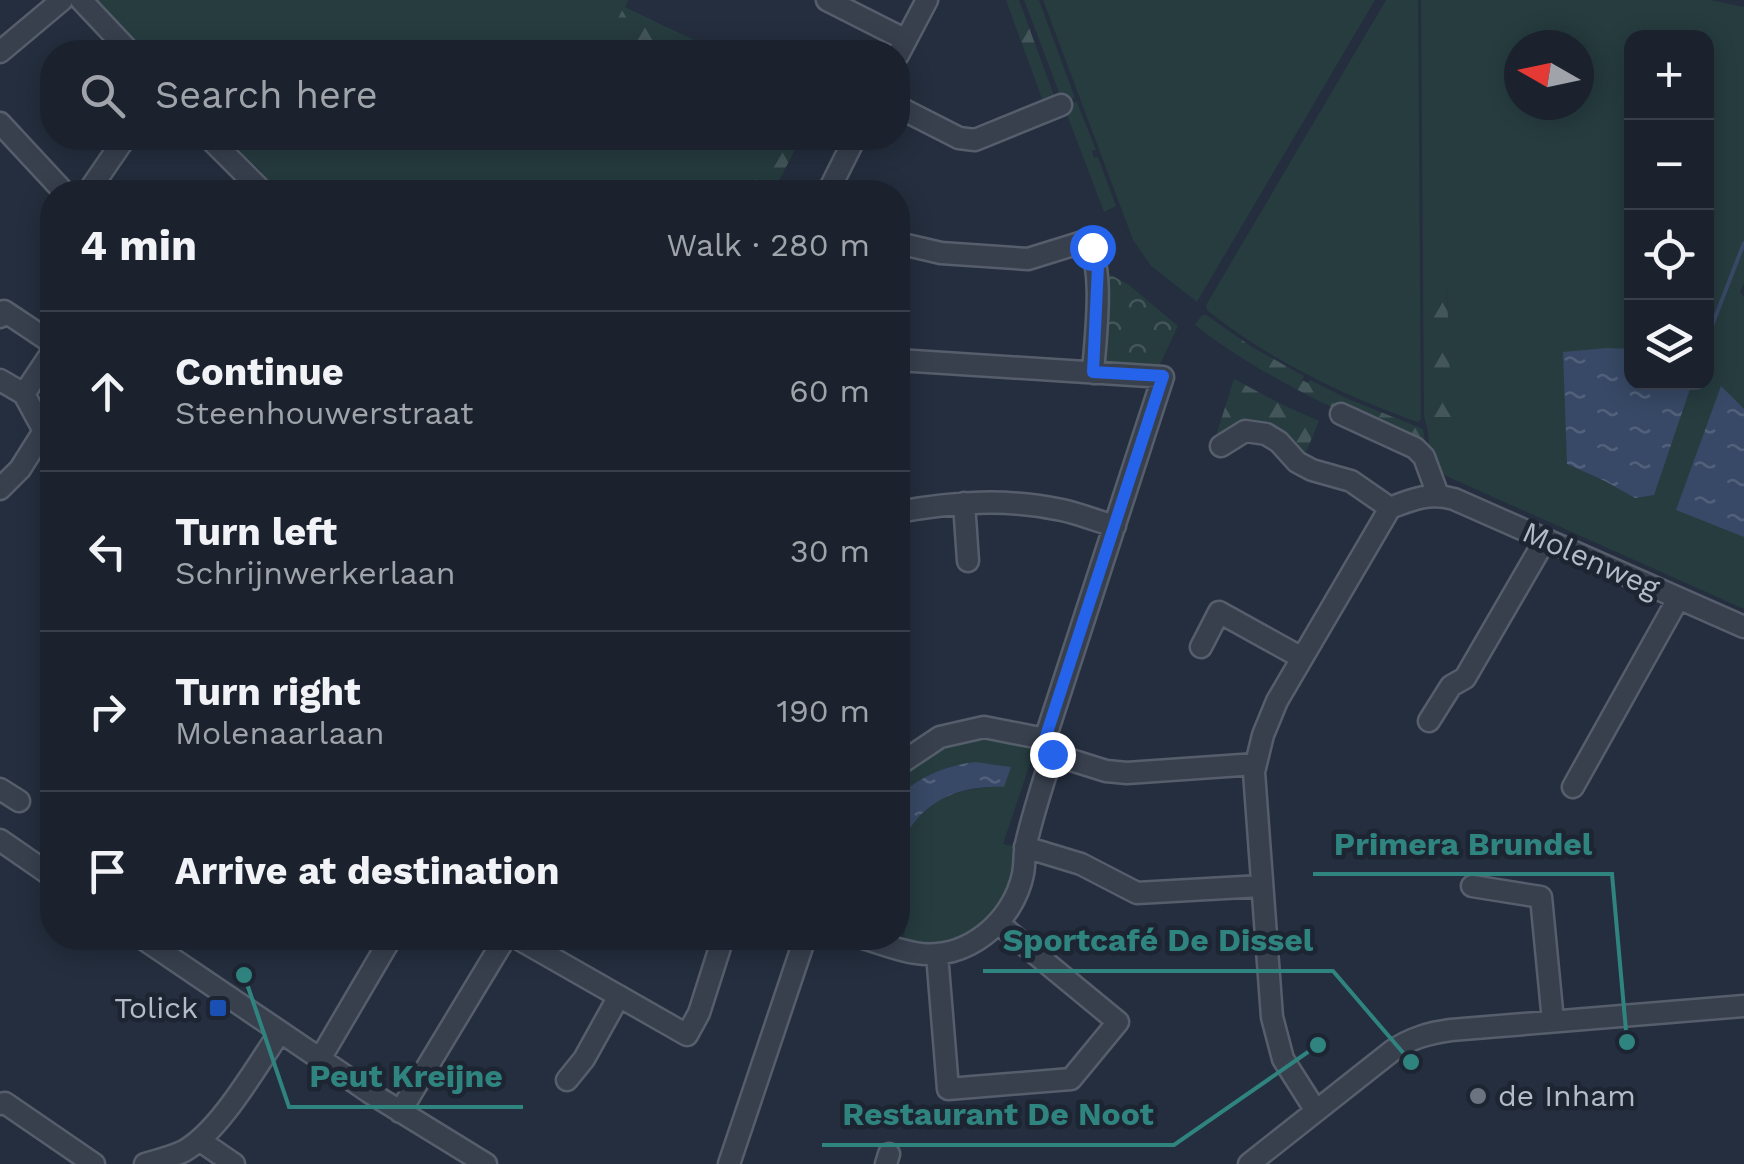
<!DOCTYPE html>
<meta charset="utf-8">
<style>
body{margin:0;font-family:"Work Sans",sans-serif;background:#242a36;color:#f1f3f6}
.controls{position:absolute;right:30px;top:30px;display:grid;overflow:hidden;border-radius:20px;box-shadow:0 5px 25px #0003}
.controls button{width:90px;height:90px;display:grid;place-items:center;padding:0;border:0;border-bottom:2px solid #393f4a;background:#1b222e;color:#f1f3f6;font:50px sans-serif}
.compass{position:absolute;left:1504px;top:30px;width:90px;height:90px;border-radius:50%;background:#1b222e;box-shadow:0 5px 25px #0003;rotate:279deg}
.stop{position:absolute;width:30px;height:30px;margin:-22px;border:8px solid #2563eb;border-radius:50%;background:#fff}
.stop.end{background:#2563eb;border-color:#fff;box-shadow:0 2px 10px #0008}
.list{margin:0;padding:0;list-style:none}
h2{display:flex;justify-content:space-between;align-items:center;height:130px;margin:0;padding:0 40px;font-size:42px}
h2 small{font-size:32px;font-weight:400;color:#a0a4aa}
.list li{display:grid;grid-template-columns:65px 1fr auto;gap:30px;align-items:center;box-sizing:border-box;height:160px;padding:0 40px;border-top:2px solid #393f4a}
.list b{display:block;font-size:38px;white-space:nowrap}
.list p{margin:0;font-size:32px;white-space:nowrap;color:#a0a4aa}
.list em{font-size:32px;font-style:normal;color:#a0a4aa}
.icon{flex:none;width:55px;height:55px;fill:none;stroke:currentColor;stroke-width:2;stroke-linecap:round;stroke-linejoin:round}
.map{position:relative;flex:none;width:1744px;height:1164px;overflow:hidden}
.search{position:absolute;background:#1b222e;box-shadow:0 5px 25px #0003;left:40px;top:40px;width:870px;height:110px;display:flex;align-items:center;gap:25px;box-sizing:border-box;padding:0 35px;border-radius:40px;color:#a0a4aa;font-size:38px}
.panel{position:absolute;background:#1b222e;box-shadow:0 5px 25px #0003;left:40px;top:180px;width:870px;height:770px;border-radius:40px}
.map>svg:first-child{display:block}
</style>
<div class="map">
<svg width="1744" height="1164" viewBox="0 0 1744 1164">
<defs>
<pattern id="forest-firs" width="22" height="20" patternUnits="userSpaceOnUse" patternTransform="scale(2.5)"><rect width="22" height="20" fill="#263c3f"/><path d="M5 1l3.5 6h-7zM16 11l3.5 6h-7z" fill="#435659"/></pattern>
<pattern id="park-crowns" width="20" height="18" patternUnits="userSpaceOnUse" patternTransform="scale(2.5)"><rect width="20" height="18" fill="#263c3f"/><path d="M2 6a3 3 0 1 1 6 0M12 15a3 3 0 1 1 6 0" fill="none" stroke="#435659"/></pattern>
<pattern id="water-ripples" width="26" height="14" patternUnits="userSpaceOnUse" patternTransform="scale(2.5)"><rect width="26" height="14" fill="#374966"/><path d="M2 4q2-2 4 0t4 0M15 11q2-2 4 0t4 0" fill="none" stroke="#52617b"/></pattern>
</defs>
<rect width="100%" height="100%" fill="#242e3e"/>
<!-- grass -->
<path fill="#263c3f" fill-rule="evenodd" d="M94,0H629L625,7L719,52H140Z
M1024,0H1039L1075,98L1063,103Z
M1043,0H1375L1197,302L1151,266L1133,240Z
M1386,0H1418L1421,420L1417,422C1342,395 1269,360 1207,310L1206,305Z
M1421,0H1711L1744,7V283L1740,292L1744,297V609L1437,472L1435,454L1429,452L1428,432L1424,416ZM1632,38H1706V382H1632ZM1519,45H1579V105H1519ZM1447,286L1450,417H1433V377Z
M1075,102H1077L1096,150L1092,151L1094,158L1098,157L1116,206L1104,212L1064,107Z
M229,138H799L772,192H280L262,174L260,170L237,150L238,147Z
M973,739H1002L1030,743L1034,752L1003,844L1016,847C1015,910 971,952 908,941L904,936L908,908L898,904C898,887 894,866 898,850C910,803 961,785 1004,787L1010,767C962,758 936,767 898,796V771L933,749Z"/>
<!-- forest -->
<path fill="url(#forest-firs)" d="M1006,0H1019L1057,104L1045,107Z
M624,7L710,52H648L630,45L626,52H600Z
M777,138H801L773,192H749Z
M1434,286H1447L1451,417H1432Z
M1202,315H1206L1252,347L1304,376L1302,380L1308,383L1310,380L1348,399L1423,429L1426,453C1394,430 1356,419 1321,402C1277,380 1233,355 1195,325Z
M1234,379L1283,405L1319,421L1304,457L1292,443L1215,439Z"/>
<!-- park -->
<path fill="url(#park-crowns)" d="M1111,275L1129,285L1178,326L1159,366L1102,363L1105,279Z"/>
<!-- water -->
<path fill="url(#water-ripples)" d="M1607,348L1631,349L1632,382L1692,383L1654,495L1635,498L1605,481L1567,464L1563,352Z
M1721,386L1744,409V537L1676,510Z
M975,762L1011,767L1004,787C954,785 916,804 898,852V796C922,776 944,766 975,762Z"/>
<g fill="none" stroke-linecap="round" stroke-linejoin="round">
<!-- stream -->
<path stroke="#374966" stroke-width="4" d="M1706,341L1744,243"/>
<defs>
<path id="minor" d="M81,0L130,52
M827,0L906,40
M0,52L62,0
M898,55L927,0
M898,107L959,138L975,140L1061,105
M0,123L64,192
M209,138L263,192
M88,192L125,138
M828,192L855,138
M898,243L941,253L1028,259L1086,241C1106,264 1095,340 1093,373
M0,317L4,311L52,343
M898,360L1163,377L1045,739L1047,749L1052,754
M0,380L24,394
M1341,414L1415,448L1424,457L1438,495
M1221,446L1245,431L1266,434L1279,442L1297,462L1312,470L1351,481L1390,508C1413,499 1430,492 1454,499L1744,627
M0,489L20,469L44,431L24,394L52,352
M964,503L968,561
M898,512C953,502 1006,498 1062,510C1080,514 1097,521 1115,526
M1201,647L1219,612L1302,658
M1429,721L1451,686L1465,678L1545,540
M1052,754L1106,771L1127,773L1256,764
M898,765L940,737L984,727L1045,739
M1573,787L1678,599
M0,789L19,801
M0,840L52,876
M1025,847L1081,864L1137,893L1261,886
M1472,886L1541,897L1553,1021
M142,938L369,1092L486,1164
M517,938L687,1035L699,1013L723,938
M863,938C880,943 897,950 915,953C965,962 1013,923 1023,874C1025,864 1024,854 1026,844C1033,813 1043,784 1052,754
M937,954L948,1089L1071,1079L1118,1022L998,923
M320,1059L391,938
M567,1080L584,1059L619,996
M0,1104L5,1103L94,1164
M1316,1111L1283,1059L1272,1017L1254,772L1263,735L1277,701L1390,508
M400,1112L505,938
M199,1140L234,1164
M145,1164C158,1160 172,1157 184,1151C220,1131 256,1067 280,1032
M729,1164L805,938
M886,1164L889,1154
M1249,1164L1392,1051C1411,1038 1429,1033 1451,1030L1744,1006"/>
</defs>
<!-- minor casing -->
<use href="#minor" stroke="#565e6c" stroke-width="25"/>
<!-- minor -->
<use href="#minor" stroke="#38404e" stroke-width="20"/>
</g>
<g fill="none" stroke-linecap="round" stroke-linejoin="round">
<!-- route -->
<path stroke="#2563eb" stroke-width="12" d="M1052,754L1047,748L1045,739L1163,376L1093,372L1098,266L1092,247"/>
</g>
<!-- markers -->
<rect fill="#1a4fb4" stroke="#1d2533" stroke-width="4" x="208" y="998" width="20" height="20" rx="5"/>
<circle fill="#6b7280" stroke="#1d2533" stroke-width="4" cx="1478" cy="1096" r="10"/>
<g text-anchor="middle" stroke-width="9" stroke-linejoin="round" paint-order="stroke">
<!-- street labels -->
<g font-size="30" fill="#b4bbc9" stroke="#1d2533">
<text transform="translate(1591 560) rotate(24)" y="10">Molenweg</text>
</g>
<!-- poi labels -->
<g font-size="30" fill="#b4bbc9" stroke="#1d2533" text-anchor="end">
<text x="198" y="1018">Tolick</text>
<text x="1498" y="1106" text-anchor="start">de Inham</text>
</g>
</g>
<!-- callouts -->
<path fill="none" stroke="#308480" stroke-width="4" d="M1627 1042L1612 874H1313M1411 1062L1333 971H983M244 975L289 1107H523M1318 1045L1174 1145H822"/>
<g fill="#308480" stroke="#1d2533" stroke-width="4">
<circle cx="1627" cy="1042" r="10"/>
<circle cx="1411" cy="1062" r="10"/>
<circle cx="244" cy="975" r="10"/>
<circle cx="1318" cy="1045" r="10"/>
</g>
<g font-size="32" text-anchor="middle" font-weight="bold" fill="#308480" stroke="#1d2533" stroke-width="9" stroke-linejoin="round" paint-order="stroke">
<text x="1463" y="855">Primera Brundel</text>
<text x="1158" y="951">Sportcafé De Dissel</text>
<text x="406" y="1087">Peut Kreijne</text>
<text x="998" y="1125">Restaurant De Noot</text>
</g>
</svg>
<div class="controls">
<button>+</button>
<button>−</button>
<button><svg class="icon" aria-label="locate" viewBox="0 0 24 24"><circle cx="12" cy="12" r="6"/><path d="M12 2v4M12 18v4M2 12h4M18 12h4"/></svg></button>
<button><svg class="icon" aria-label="layers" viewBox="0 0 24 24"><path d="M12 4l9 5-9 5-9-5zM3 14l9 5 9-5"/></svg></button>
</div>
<svg class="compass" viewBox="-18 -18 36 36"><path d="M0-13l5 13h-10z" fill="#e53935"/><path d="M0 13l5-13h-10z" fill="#a0a4aa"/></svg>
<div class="stop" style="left:1092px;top:247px"></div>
<div class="stop end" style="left:1052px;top:754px"></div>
<div class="search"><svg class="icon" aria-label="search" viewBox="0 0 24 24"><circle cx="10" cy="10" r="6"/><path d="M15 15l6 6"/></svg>Search here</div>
<section class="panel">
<h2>4 min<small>Walk · 280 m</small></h2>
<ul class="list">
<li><svg class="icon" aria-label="ahead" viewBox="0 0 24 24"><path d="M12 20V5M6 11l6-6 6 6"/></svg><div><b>Continue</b><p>Steenhouwerstraat</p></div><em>60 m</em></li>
<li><svg class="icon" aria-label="left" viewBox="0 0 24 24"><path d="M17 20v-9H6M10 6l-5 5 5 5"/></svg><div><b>Turn left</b><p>Schrijnwerkerlaan</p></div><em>30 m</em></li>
<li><svg class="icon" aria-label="right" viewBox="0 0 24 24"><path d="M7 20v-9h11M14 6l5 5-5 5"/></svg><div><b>Turn right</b><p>Molenaarlaan</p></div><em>190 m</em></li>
<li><svg class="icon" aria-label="arrive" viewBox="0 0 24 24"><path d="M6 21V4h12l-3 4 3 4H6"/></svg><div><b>Arrive at destination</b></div></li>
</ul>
</section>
</div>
